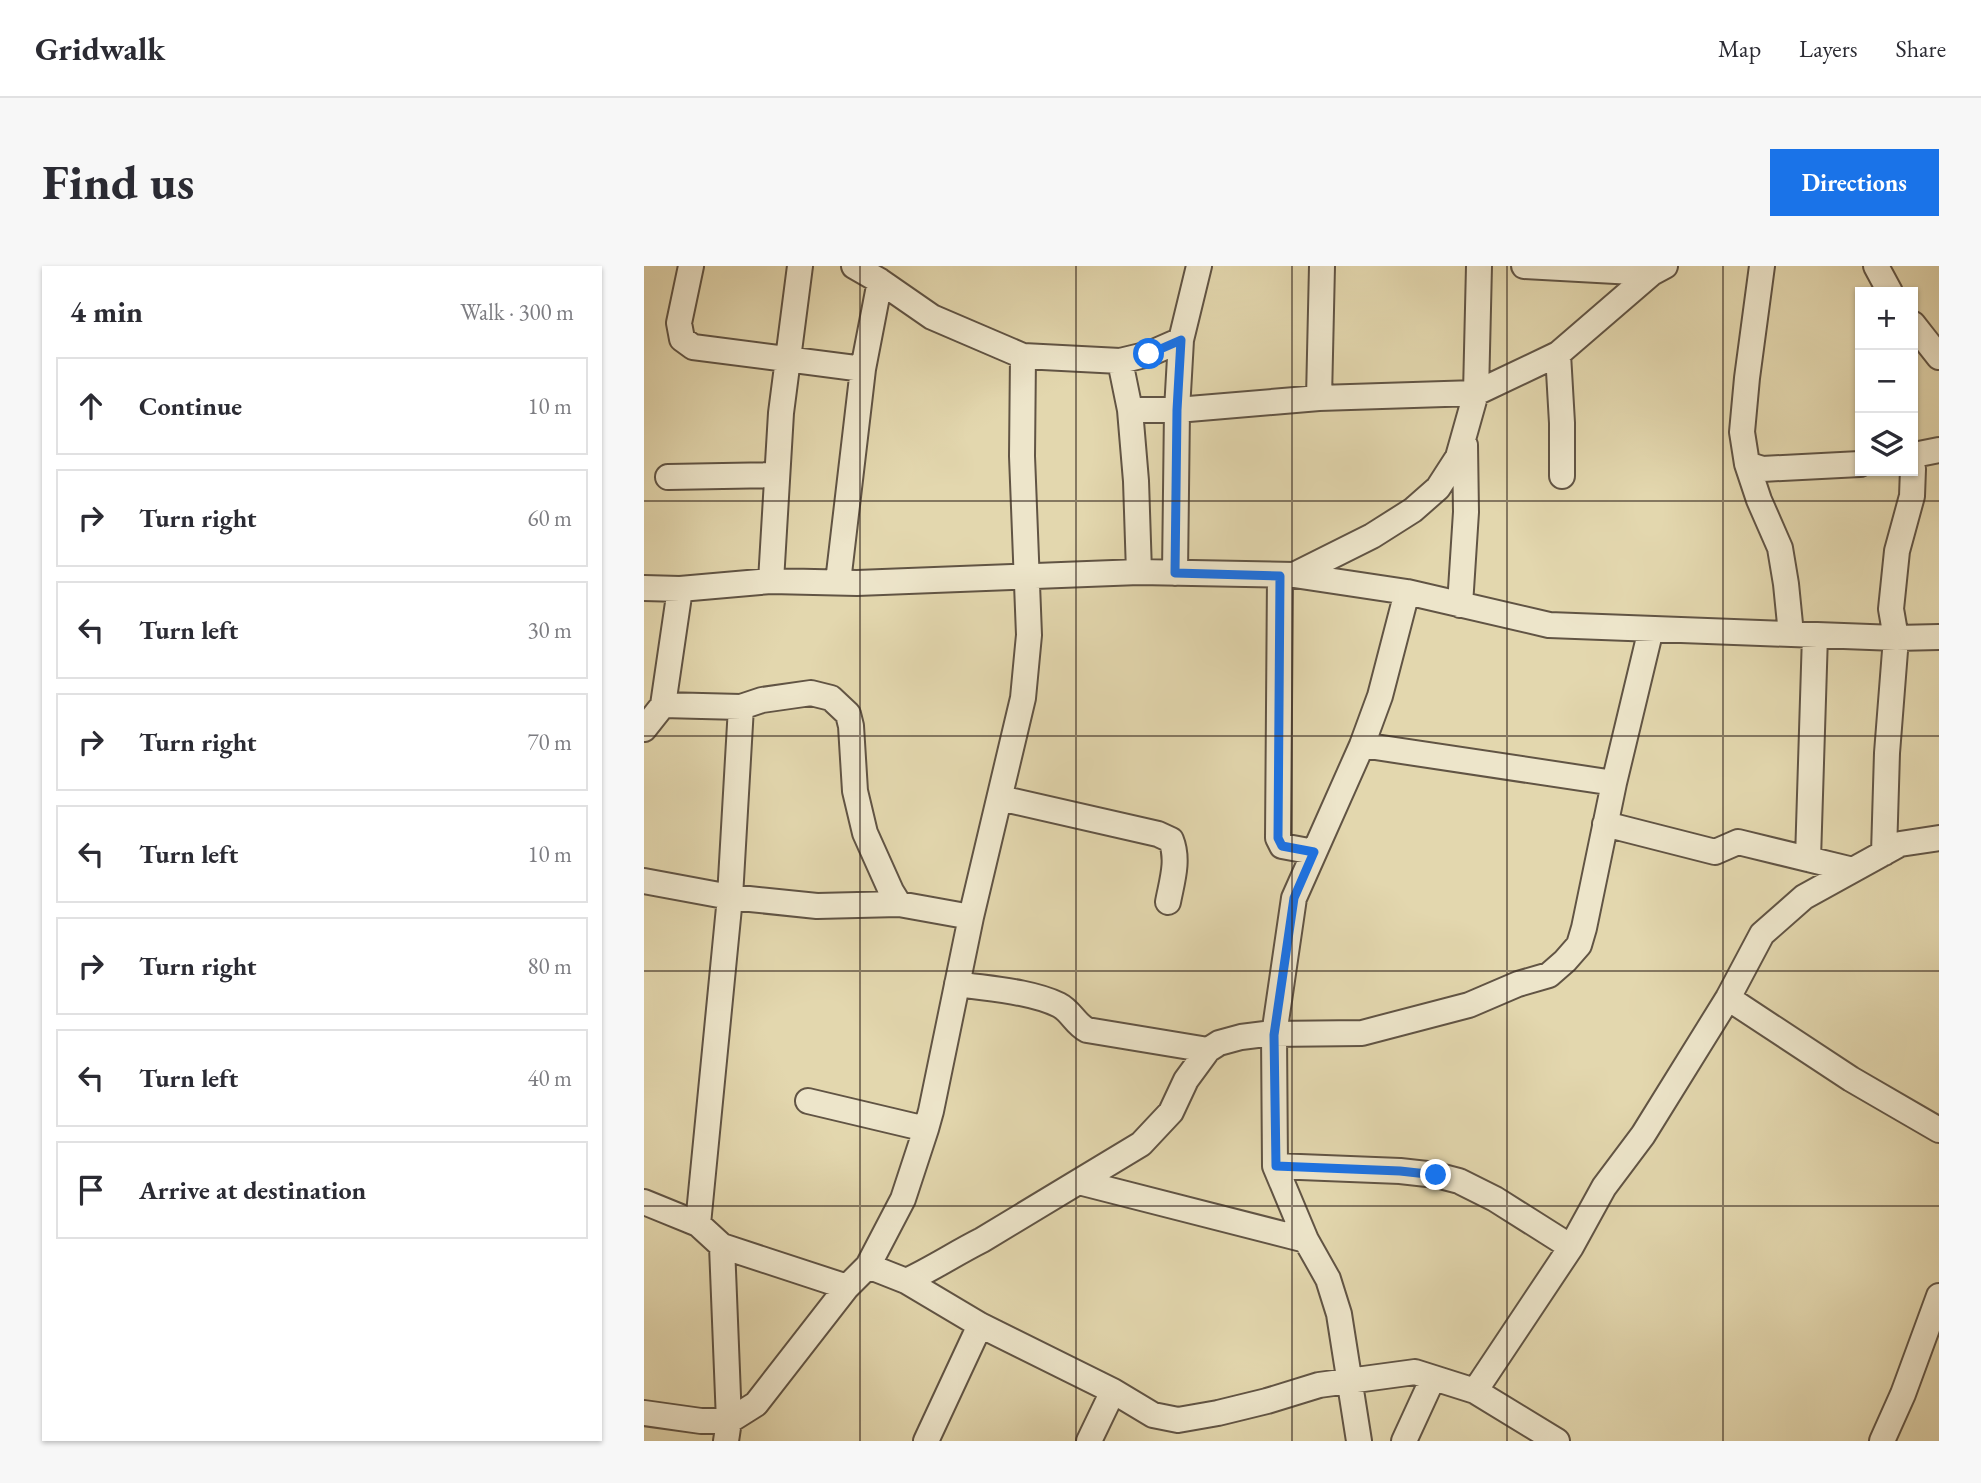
<!DOCTYPE html>
<meta charset="utf-8">
<style>
body{margin:0;font-family:"EB Garamond",serif;background:#f7f7f7;color:#2b2b33}
.controls{position:absolute;right:21px;top:21px;display:grid;overflow:hidden;border-radius:0px;box-shadow:0 2px 5px #0004}
.controls button{width:63px;height:63px;display:grid;place-items:center;padding:0;border:0;border-bottom:2px solid #e1e1e2;background:#fff;color:#2b2b33;font:35px sans-serif}
.stop{position:absolute;width:21px;height:21px;margin:-16px;border:5px solid #1a73e8;border-radius:50%;background:#fff}
.stop.end{background:#1a73e8;border-color:#fff;box-shadow:0 2px 7px #0008}
.list{margin:0;padding:0;list-style:none}
h2{display:flex;justify-content:space-between;align-items:center;height:91px;margin:0;padding:0 28px;font-size:30px}
h2 small{font-size:23px;font-weight:400;color:#7c7c81}
.list li{display:grid;grid-template-columns:46px 1fr auto;gap:21px;align-items:center;box-sizing:border-box;height:98px;margin:0 14px 14px;padding:0 14px;border:2px solid #e1e1e2;border-radius:0px}
.list b{display:block;font-size:26px;white-space:nowrap}
.list em{font-size:23px;font-style:normal;color:#7c7c81}
.icon{flex:none;width:38px;height:38px;fill:none;stroke:currentColor;stroke-width:2;stroke-linecap:round;stroke-linejoin:round}
.map{position:relative;flex:none;width:1295px;height:1175px;overflow:hidden;border-radius:0px}
header{display:flex;align-items:center;gap:42px;box-sizing:border-box;height:98px;padding:0 35px;background:#fff;border-bottom:2px solid #e1e1e2}
header strong{font-size:33px}
nav{display:flex;gap:38px;margin-inline-start:auto;font-size:24px}
.intro{display:flex;align-items:center;justify-content:space-between;box-sizing:border-box;height:168px;padding:0 42px}
h1{margin:0;font-size:49px}
.button{padding:18px 32px;border-radius:0px;background:#1a73e8;color:#fff;font-size:24px;font-weight:700}
main{display:flex;gap:42px;padding:0 42px}
aside{flex:1;background:#fff;border-radius:0px;box-shadow:0 2px 5px #0004}
.map>svg:first-child{display:block}
</style>
<header>
<strong>Gridwalk</strong>
<nav><a>Map</a><a>Layers</a><a>Share</a></nav>
</header>
<div class="intro"><h1>Find us</h1><a class="button">Directions</a></div>
<main>
<aside>
<h2>4 min<small>Walk · 300 m</small></h2>
<ul class="list">
<li><svg class="icon" aria-label="ahead" viewBox="0 0 24 24"><path d="M12 20V5M6 11l6-6 6 6"/></svg><div><b>Continue</b></div><em>10 m</em></li>
<li><svg class="icon" aria-label="right" viewBox="0 0 24 24"><path d="M7 20v-9h11M14 6l5 5-5 5"/></svg><div><b>Turn right</b></div><em>60 m</em></li>
<li><svg class="icon" aria-label="left" viewBox="0 0 24 24"><path d="M17 20v-9H6M10 6l-5 5 5 5"/></svg><div><b>Turn left</b></div><em>30 m</em></li>
<li><svg class="icon" aria-label="right" viewBox="0 0 24 24"><path d="M7 20v-9h11M14 6l5 5-5 5"/></svg><div><b>Turn right</b></div><em>70 m</em></li>
<li><svg class="icon" aria-label="left" viewBox="0 0 24 24"><path d="M17 20v-9H6M10 6l-5 5 5 5"/></svg><div><b>Turn left</b></div><em>10 m</em></li>
<li><svg class="icon" aria-label="right" viewBox="0 0 24 24"><path d="M7 20v-9h11M14 6l5 5-5 5"/></svg><div><b>Turn right</b></div><em>80 m</em></li>
<li><svg class="icon" aria-label="left" viewBox="0 0 24 24"><path d="M17 20v-9H6M10 6l-5 5 5 5"/></svg><div><b>Turn left</b></div><em>40 m</em></li>
<li><svg class="icon" aria-label="arrive" viewBox="0 0 24 24"><path d="M6 21V4h12l-3 4 3 4H6"/></svg><div><b>Arrive at destination</b></div></li>
</ul>
</aside>
<div class="map">
<svg width="1295" height="1175" viewBox="0 0 1295 1175">
<rect width="100%" height="100%" fill="#e3d7ae"/>
<filter id="stains"><feTurbulence type="fractalNoise" baseFrequency=".00286" numOctaves="4"/><feColorMatrix values="0 0 0 0 .2 0 0 0 0 .09 0 0 0 0 .02 0 0 0 .5 -.17"/></filter>
<radialGradient id="worn" r=".72"><stop offset=".6" stop-color="#630" stop-opacity="0"/><stop offset="1" stop-color="#630" stop-opacity=".3"/></radialGradient>
<g fill="none" stroke-linecap="round" stroke-linejoin="round">
<defs>
<path id="minor" d="M47,0L35,57L38,73L49,81L219,103
M210,0L236,15L288,51L379,90L476,95L505,88L537,74L555,0
M880,0L1008,7
M1118,0L1103,112L1098,166L1103,198L1118,203L1216,198
M1232,0L1246,26
M1269,58L1295,91
M914,88L918,157V210
M476,95L486,144L492,215L495,306
M675,132L678,0
M486,144H533L675,132L832,127L914,88L1008,7L1021,0
M1269,193L1275,188L1295,184
M1103,198L1115,234L1136,282L1142,318L1147,368
M24,211L133,209
M531,307L533,144L537,74
M650,309L763,326L905,359L1252,372L1295,371
M636,310L634,572L638,580L670,586
M127,315L137,147L156,0
M194,316L219,103L236,15
M0,322L36,323L127,315L213,317L495,306L650,309L728,270L769,244L794,222L814,191L832,127L835,0
M816,339L822,246L821,179
M19,439L97,441L118,434L167,427L187,432L204,448L207,460L211,525L221,567L247,625L255,638
M0,463L19,439L36,323
M718,479L970,517
M356,532L514,568L527,574C535,594 528,615 524,636
M961,558L1071,586L1094,576L1209,604
M1240,587L1243,487L1252,372L1247,343L1253,285L1268,230L1269,203
M1164,593L1171,369
M0,615L86,631L173,640L255,638L327,651
M313,718C345,723 386,725 415,739C427,745 431,758 443,764L564,784
M1084,732L1207,813L1295,864
M164,835L282,863
M631,900L756,905L792,909L815,915L851,933L927,981
M435,916L662,974
M0,936L54,958L78,980L203,1021L224,1000L259,933L282,863L287,845L327,651L379,432L385,369L378,190L379,90
M54,958L86,631L97,441
M78,980L85,1155L82,1175
M224,1000L262,1015L336,1059L469,1125L509,1149L534,1154L574,1147L623,1135L675,1119L771,1106L831,1125L913,1175
M262,1015C288,1003 312,987 338,974L497,878L527,846L542,814L564,784L575,777L597,771L621,768L718,767L825,739L874,718L905,709L921,695L935,679L940,662L970,517L1007,363
M831,1125L927,981L960,921L999,869L1084,732L1118,668L1160,631L1256,578L1295,572
M0,1147L57,1155H85L112,1138L203,1021
M282,1175L336,1059
M445,1175L469,1125
M715,1175L695,1048L684,1013L662,974L631,900L630,769L650,632L718,479L736,430L763,326
M760,1175L789,1112
M1238,1175L1259,1128L1295,1030"/>
</defs>
<!-- minor casing -->
<use href="#minor" stroke="#615444" stroke-width="28"/>
<!-- minor -->
<use href="#minor" stroke="#ede5ca" stroke-width="24"/>
</g>
<g fill="none" stroke-linecap="round" stroke-linejoin="round">
<!-- route -->
<path stroke="#1a73e8" stroke-width="9" d="M505,88L537,74L533,144L531,307L636,310L634,572L638,580L670,586L650,632L630,769L632,900L756,905L792,909"/>
</g>
<!-- grid -->
<path fill="none" stroke="#362821" stroke-width="2" stroke-opacity="0.55" d="M216,0V1175M432,0V1175M648,0V1175M863,0V1175M1079,0V1175M0,235H1295M0,470H1295M0,705H1295M0,940H1295"/>
<rect width="100%" height="100%" filter="url(#stains)"/>
<rect width="100%" height="100%" fill="url(#worn)"/>
</svg>
<div class="controls">
<button>+</button>
<button>−</button>
<button><svg class="icon" aria-label="layers" viewBox="0 0 24 24"><path d="M12 4l9 5-9 5-9-5zM3 14l9 5 9-5"/></svg></button>
</div>
<div class="stop" style="left:505px;top:88px"></div>
<div class="stop end" style="left:792px;top:909px"></div>
</div>
</main>
